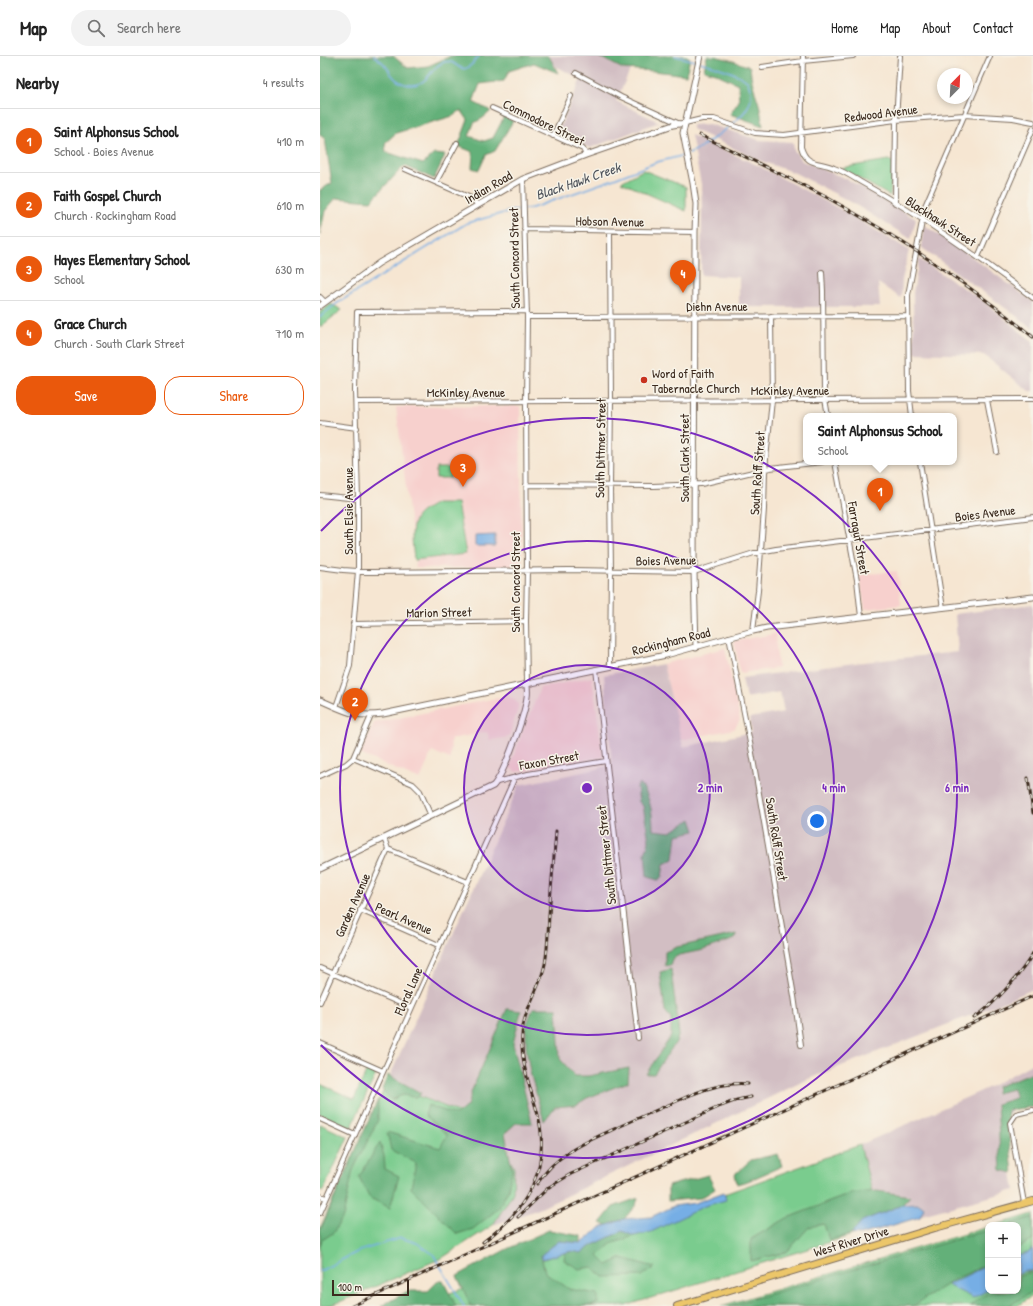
<!DOCTYPE html>
<meta charset="utf-8">
<style>
body{margin:0;font-family:"Patrick Hand",sans-serif;background:#f2f2f2;color:#222}
.controls{position:absolute;right:12px;bottom:12px;display:grid;overflow:hidden;border-radius:8px;box-shadow:0 2px 6px #0003}
.controls button{width:36px;height:36px;display:grid;place-items:center;padding:0;border:0;border-bottom:1px solid #e0e0e0;background:#fff;color:#222;font:20px sans-serif}
.compass{position:absolute;left:617px;top:12px;width:36px;height:36px;border-radius:50%;background:#fff;box-shadow:0 2px 6px #0003;rotate:24deg}
.scale{position:absolute;left:12px;bottom:10px;width:77px;box-sizing:border-box;padding-left:4px;border:2px solid #3b2a1e;border-top:0;font-size:11px;line-height:14px;white-space:nowrap;color:#3b2a1e;-webkit-text-stroke:3px #f7f3e8;paint-order:stroke}
.you{position:absolute;left:497px;top:765px;width:14px;height:14px;margin:-10px;border:3px solid #fff;border-radius:50%;background:#1a73e8;box-shadow:0 0 0 6px #1a73e833}
.badge{display:grid;place-items:center;width:26px;height:26px;border-radius:50%;background:#ea580c;color:#fff;font-size:13px;font-weight:700}
.pin{position:absolute;translate:-50% -33px;filter:drop-shadow(0 1px 2px #0008)}
.pin::after{content:'';position:absolute;top:21px;width:14px;height:12px;background:inherit;clip-path:polygon(0 0,100% 0,50% 100%)}
.popup{position:absolute;left:483px;top:357px;width:154px;height:52px;box-sizing:border-box;display:grid;place-content:center;border-radius:8px;background:#fff;filter:drop-shadow(0 1px 3px #0005);font-size:13px;white-space:nowrap;color:#767676}
.popup b{font-size:15px;color:#222}
.popup::after{content:'';position:absolute;left:50%;top:100%;margin-left:-8px;border:8px solid transparent;border-top-color:#fff}
.list{margin:0;padding:0;list-style:none}
h2{display:flex;justify-content:space-between;align-items:center;height:52px;margin:0;padding:0 16px;font-size:17px}
h2 small{font-size:13px;font-weight:400;color:#767676}
.list li{display:grid;grid-template-columns:26px 1fr auto;gap:12px;align-items:center;box-sizing:border-box;height:64px;padding:0 16px;border-top:1px solid #e0e0e0}
.list b{display:block;font-size:15px;white-space:nowrap}
.list p{margin:0;font-size:13px;white-space:nowrap;color:#767676}
.list em{font-size:13px;font-style:normal;color:#767676}
.actions{display:flex;gap:8px;padding:12px 16px}
.actions a{flex:1;padding:9px 0;border:1px solid #ea580c;border-radius:16px;text-align:center;font-size:14px;color:#ea580c}
.actions .main{background:#ea580c;color:#fff}
.icon{flex:none;width:22px;height:22px;fill:none;stroke:currentColor;stroke-width:2;stroke-linecap:round;stroke-linejoin:round}
.map{position:relative;flex:none;width:713px;height:1250px;overflow:hidden}
header{display:flex;align-items:center;gap:24px;box-sizing:border-box;height:56px;padding:0 20px;background:#fff;border-bottom:1px solid #e0e0e0}
header strong{font-size:19px}
nav{display:flex;gap:22px;margin-inline-start:auto;font-size:14px}
.search{width:280px;height:36px;background:#f2f2f2;display:flex;align-items:center;gap:10px;box-sizing:border-box;padding:0 14px;border-radius:22px;color:#767676;font-size:15px}
main{display:flex}
aside{flex:1;background:#fff}
.map>svg:first-child{display:block}
</style>
<header>
<strong>Map</strong>
<div class="search"><svg class="icon" aria-label="search" viewBox="0 0 24 24"><circle cx="10" cy="10" r="6"/><path d="M15 15l6 6"/></svg>Search here</div>
<nav><a>Home</a><a>Map</a><a>About</a><a>Contact</a></nav>
</header>
<main>
<aside>
<h2>Nearby<small>4 results</small></h2>
<ul class="list">
<li><span class="badge">1</span><div><b>Saint Alphonsus School</b><p>School · Boies Avenue</p></div><em>410 m</em></li>
<li><span class="badge">2</span><div><b>Faith Gospel Church</b><p>Church · Rockingham Road</p></div><em>610 m</em></li>
<li><span class="badge">3</span><div><b>Hayes Elementary School</b><p>School</p></div><em>630 m</em></li>
<li><span class="badge">4</span><div><b>Grace Church</b><p>Church · South Clark Street</p></div><em>710 m</em></li>
</ul>
<div class="actions"><a class="main">Save</a><a>Share</a></div>
</aside>
<div class="map">
<svg width="713" height="1250" viewBox="0 0 713 1250">
<rect width="100%" height="100%" fill="#f7f3e8"/>
<filter id="ink" filterUnits="userSpaceOnUse"><feTurbulence type="fractalNoise" baseFrequency=".025" numOctaves="2"/><feDisplacementMap in="SourceGraphic" scale="8" xChannelSelector="R" yChannelSelector="G"/><feConvolveMatrix kernelMatrix="1 2 1 2 8 2 1 2 1" color-interpolation-filters="sRGB"/></filter>
<filter id="wash" filterUnits="userSpaceOnUse"><feTurbulence type="fractalNoise" baseFrequency=".012" numOctaves="4" result="noise"/><feDisplacementMap in="SourceGraphic" scale="16" xChannelSelector="R" yChannelSelector="G"/><feGaussianBlur stdDeviation="0.9" result="paint"/><feColorMatrix in="noise" values="0 0 0 0 0 0 0 0 0 0 0 0 0 0 0 0 0 1.4 0 .05"/><feComposite in="paint" operator="in"/></filter>
<g filter="url(#wash)">
<rect width="100%" height="100%" fill="#f6e6d2"/>
<!-- built -->
<path fill="#f7d0cd" d="M200,350L202,511L96,512L76,351Z
M577,515L581,549L545,553L539,519Z
M455,578L458,612L420,617L414,585Z
M405,592L420,664L414,673L361,684L343,608Z
M272,621L283,701L196,716L189,711L220,632Z
M187,640L194,643L198,648V652L189,681L170,684L167,676L131,683L130,703L112,695L100,724L40,698L54,667Z"/>
<!-- industrial -->
<path fill="#d2bec3" d="M215,0H314L316,1L296,45L339,66L270,92L237,78L261,23Z
M389,68L439,84L473,86L474,94L482,105L527,123L596,163L591,183L531,146L475,117L441,105L372,73V69Z
M371,79L437,109L520,153L589,194L582,224L581,242L558,227L560,251H419V221L381,219L382,153L381,128Z
M604,169L648,198L713,246V272L601,191Z
M599,203L662,244L713,286V335H709L664,299L594,297L593,237Z
M713,548V933L677,949L488,1023L219,1153L173,1169L193,1137L160,1065L67,1027L199,729L278,713L292,708L284,619L343,608L363,691L432,676L430,662L464,656L460,636L426,642L422,622L535,607L638,596L635,558Z
M713,1007V1048L698,1050L683,1062L695,1134L561,1170L540,1089L670,1031Z"/>
<!-- green -->
<path fill="#7acc8e" stroke="#5a7b56" d="M568,104L573,106L570,140L521,112Z
M323,114L366,131V155L301,126Z
M11,248L22,254L0,271V256Z
M116,412H130V422H116Z
M116,447H137L146,498L94,504C93,490 88,468 100,457C105,453 111,450 116,447Z
M47,1014L56,1018L31,1072L0,1058V1028L34,1043Z
M67,1027L160,1065L177,1078L194,1112L193,1137L173,1169L122,1202L10,1250H0V1172Z
M0,1068L28,1081L3,1135L0,1134Z
M540,1089L561,1170L305,1250H94Z
M713,1158V1193L708,1197L698,1200V1169H676Z
M668,1171V1209L665,1210L653,1242L668,1234L698,1235V1219L704,1215H713V1239L697,1250H401Z"/>
<!-- forest -->
<path fill="#63b079" stroke="#4f6d4c" d="M0,0H73L88,12L108,10L131,0H227L230,2L238,17L214,7L189,15L184,25L160,28L153,46L171,55L163,62L154,67L149,80L164,85L173,82L184,61L193,65L175,95L166,99L159,114L152,112L153,96L138,90L148,64L141,54L133,60L76,77L65,87L66,96L103,108L114,98L125,99L114,123L85,110L80,114L51,145L16,142L5,155L0,178V134L12,127L5,83L0,79Z
M278,0H366L370,2L366,19L334,15L303,13Z
M387,0C402,0 416,6 430,11C431,24 434,33 438,45C441,53 441,62 443,70L410,58L419,45L418,28L395,17L384,14Z
M320,727C330,740 333,758 333,774L351,776L371,763L375,775L357,779L354,803L344,808L342,821L338,824L327,821L325,797L329,785L323,750L319,746L317,731Z
M416,878L415,883L383,894L359,899L352,903L350,909L345,910V896L357,891Z
M351,913L359,978L356,986L334,1018H326L351,980V962L345,955L340,916Z
M213,952H237L240,1003L255,1020H268L309,1012L308,1026L267,1042L256,1049L235,1051L224,1065L210,1016L206,991V970Z
M187,953L201,955L193,988L212,1067H196L185,1077L192,1114L188,1134L179,1152L153,1173L137,1178L91,1132L96,1107L71,1094L67,1076L120,1092L127,1079L105,1059L108,1049L136,1059L147,1050L152,1034Z
M713,1016V1051L688,1054L687,1063L693,1117L681,1114L677,1048L696,1042L693,1033L676,1037L677,1031Z
M68,1019L101,1037L97,1042L83,1039L71,1044L62,1033Z
M58,1043V1064L33,1114L23,1161L13,1177L2,1184L0,1191V1175Z
M60,1086L64,1100L65,1113L79,1120L70,1152L50,1142L39,1121Z
M458,1098L462,1110L428,1125L417,1128L415,1118L431,1104Z
M388,1119L395,1133L381,1142L348,1145V1130Z
M557,1135L590,1140L582,1149L542,1165L531,1178L509,1184L504,1168L489,1171L467,1196L431,1205V1183L467,1162L533,1137Z
M318,1142L316,1149L304,1163L287,1169L280,1167L293,1151Z
M713,1161V1184L698,1192V1169H686Z
M229,1174L261,1180V1187L239,1185L221,1199L225,1216L249,1233L278,1238V1247L271,1250H151L137,1220L187,1193Z
M668,1174V1208L635,1223L593,1250H409Z
M302,1175L314,1180L291,1188L278,1200L287,1209L302,1202L335,1211L322,1220L284,1221L272,1211L259,1213L244,1204L245,1197L253,1195L261,1197L271,1190Z
M706,1217H713V1235L689,1250H650C666,1234 676,1235 698,1235V1221Z
M118,1225H123L136,1250H61L88,1235H108Z"/>
<!-- water -->
<path fill="#76aee5" stroke="#586c82" d="M175,479V490H155V480Z
M404,1136L406,1144L385,1150L331,1176L314,1180L302,1175L271,1190L261,1197L252,1195L222,1203L221,1199L239,1185L261,1187L280,1172L304,1163L331,1161L354,1150L375,1147Z
M599,1148L604,1152L600,1161L540,1179L531,1178L542,1165L582,1149Z
M713,1193V1215H704L698,1219V1200L708,1197Z
M668,1209V1234L653,1242L627,1229Z"/>
<g fill="none" stroke-linecap="round" stroke-linejoin="round">
<!-- stream -->
<path stroke="#76aee5" stroke-width="1.5" d="M54,0C58,2 61,5 64,8C67,11 69,14 71,18C80,30 95,33 106,23C112,17 115,9 124,6C140,2 139,27 159,0
M355,0C373,4 413,13 427,25C428,27 429,29 429,30C438,50 416,65 402,76C391,84 382,92 369,97
M0,261L16,248L147,167L191,155L212,152L294,123L337,106L365,99
M0,1215L39,1195L81,1182L97,1187L113,1198L144,1250"/>
</g>
</g>
<g filter="url(#ink)">
<g fill="none" stroke-linecap="round" stroke-linejoin="round">
<defs>
<path id="minor" d="M483,0L481,91C487,111 499,105 514,112C523,115 531,120 539,125C600,159 657,200 713,242
M442,11L483,5L533,0
M256,17L301,41L360,68
M172,52L263,93L266,99
M365,67L382,63H394L435,77L464,79L576,64L644,59L693,62L713,66
M233,80L251,40
M85,113L151,142L158,149
M203,123L207,261L206,346L207,515L206,565L207,628
M116,126L137,87
M575,147L576,64L580,0
M204,173L375,176
M658,201L713,73
M502,216L503,235L504,337L508,360
M0,241L5,246
M207,261L588,260
M667,344L677,396
M36,346L713,343
M592,360L589,335L588,239L605,150L670,0
M0,367L37,372
M515,406L537,524L541,561
M600,406L623,552
M206,429L333,430L381,428L450,412L502,406
M0,439L38,443
M0,511L23,514L52,516L249,514L374,516L434,497L456,493L713,461
M33,568L206,565
M433,575L438,535L444,453L445,413L452,344L451,260
M409,581L432,697L474,940L481,989
M290,610L291,515L290,430L291,345L290,175
M276,613L318,982
M16,651L30,610L38,515V443L35,334L37,256L207,255
M33,702L93,728L100,735L111,760
M0,720L26,708L33,702L51,660
M177,726L208,718L286,705
M68,793L148,826
M40,854L119,889
M0,912L91,952
M0,946L68,793L64,782
M0,987L63,1015
M0,1063L35,1079
M0,1140L6,1142
M704,1147L690,1067L696,1058L713,1054
M0,1157L195,721"/>
<path id="tertiary" d="M0,250L59,207L203,123L266,99L353,69L365,67
M376,592L374,516L375,176L376,148L373,127L363,77L380,0
M0,644C25,655 35,662 63,658L346,599L433,575L447,572L713,541
M0,813L173,730C184,719 205,658 207,641C208,637 207,632 207,628"/>
<path id="primary" d="M357,1250L615,1172L713,1145"/>
</defs>
<!-- minor casing -->
<use href="#minor" stroke="#7c6c5d" stroke-width="6"/>
<!-- tertiary casing -->
<use href="#tertiary" stroke="#7c6c5d" stroke-width="7"/>
<!-- primary casing -->
<use href="#primary" stroke="#7c6c5d" stroke-width="8"/>
<!-- minor -->
<use href="#minor" stroke="#fff" stroke-width="4"/>
<!-- tertiary -->
<use href="#tertiary" stroke="#fff" stroke-width="5"/>
<!-- primary -->
<use href="#primary" stroke="#ecc669" stroke-width="6"/>
<defs>
<path id="rail" d="M380,79C423,100 466,120 508,142C580,182 649,228 713,281
M708,722L713,757
M654,962C673,950 702,917 713,897
M217,1128C238,1095 271,1084 305,1068C328,1058 350,1048 373,1038C391,1031 409,1026 428,1028
M198,1161L229,1131L251,1118L401,1050L417,1044L431,1041
M163,1186C206,1155 231,1113 218,1059C211,1033 200,1007 202,979C203,954 220,933 225,908C228,892 228,875 229,859C231,831 234,803 236,775
M32,1250L713,940"/>
</defs>
<!-- rail casing -->
<use href="#rail" stroke="#3b2a1e" stroke-width="3"/>
<!-- rail -->
<use href="#rail" stroke="#f7f3e8" stroke-width="1.5" stroke-dasharray="4.5" stroke-linecap="butt"/>
</g>
</g>
<!-- distance rings -->
<circle cx="267" cy="732" r="123" fill="#7b2cbf" fill-opacity=".12"/>
<g fill="none" stroke="#7b2cbf" stroke-width="2">
<circle cx="267" cy="732" r="123"/>
<circle cx="267" cy="732" r="247"/>
<path d="M1 475A370 370 0 1 1 1 989"/>
</g>
<!-- markers -->
<circle fill="#c8321e" stroke="#f7f3e8" stroke-width="1.5" cx="324" cy="324" r="4"/>
<g text-anchor="middle" stroke-width="3" stroke-linejoin="round" paint-order="stroke">
<!-- street labels -->
<g font-size="13" fill="#3b2a1e" stroke="#f7f3e8">
<text transform="translate(561 57) rotate(-7)" y="5">Redwood Avenue</text>
<text transform="translate(224 66) rotate(26)" y="5">Commodore Street</text>
<text transform="translate(168 131) rotate(-30)" y="5">Indian Road</text>
<text transform="translate(290 165) rotate(1)" y="5">Hobson Avenue</text>
<text transform="translate(621 165) rotate(33)" y="5">Blackhawk Street</text>
<text transform="translate(194 202) rotate(-91)" y="5">South Concord Street</text>
<text x="397" y="255">Diehn Avenue</text>
<text x="470" y="339">McKinley Avenue</text>
<text x="146" y="341">McKinley Avenue</text>
<text transform="translate(280 392) rotate(-89)" y="5">South Dittmer Street</text>
<text transform="translate(364 402) rotate(-90)" y="5">South Clark Street</text>
<text transform="translate(437 417) rotate(-86)" y="5">South Rolff Street</text>
<text transform="translate(28 455) rotate(-90)" y="5">South Elsie Avenue</text>
<text transform="translate(665 457) rotate(-7)" y="5">Boies Avenue</text>
<text transform="translate(539 482) rotate(80)" y="5">Farragut Street</text>
<text transform="translate(346 504) rotate(-1)" y="5">Boies Avenue</text>
<text transform="translate(195 526) rotate(-90)" y="5">South Concord Street</text>
<text transform="translate(119 556) rotate(-1)" y="5">Marion Street</text>
<text transform="translate(351 585) rotate(-14)" y="5">Rockingham Road</text>
<text transform="translate(229 704) rotate(-10)" y="5">Faxon Street</text>
<text transform="translate(457 783) rotate(81)" y="5">South Rolff Street</text>
<text transform="translate(286 799) rotate(-96)" y="5">South Dittmer Street</text>
<text transform="translate(32 849) rotate(-66)" y="5">Garden Avenue</text>
<text transform="translate(84 862) rotate(24)" y="5">Pearl Avenue</text>
<text transform="translate(88 935) rotate(-66)" y="5">Floral Lane</text>
<text transform="translate(531 1185) rotate(-17)" y="5">West River Drive</text>
</g>
<!-- poi labels -->
<g font-size="13" fill="#3b2a1e" stroke="#f7f3e8" text-anchor="start">
<text x="332" y="322">Word of Faith<tspan x="332" dy="15">Tabernacle Church</tspan></text>
</g>
<!-- water labels -->
<g font-size="14" font-style="italic" fill="#4d525a" stroke="#f7f3e8">
<text transform="translate(258 125) rotate(-19)" y="5">Black Hawk Creek</text>
</g>
</g>
<circle cx="267" cy="732" r="6" fill="#7b2cbf" stroke="#f7f3e8" stroke-width="2"/>
<g font-size="12" text-anchor="middle" font-weight="bold" fill="#7b2cbf" stroke="#f7f3e8" stroke-width="3" stroke-linejoin="round" paint-order="stroke">
<text x="390" y="736">2 min</text>
<text x="514" y="736">4 min</text>
<text x="637" y="736">6 min</text>
</g>
</svg>
<div class="controls">
<button>+</button>
<button>−</button>
</div>
<svg class="compass" viewBox="-18 -18 36 36"><path d="M0-13l5 13h-10z" fill="#e53935"/><path d="M0 13l5-13h-10z" fill="#767676"/></svg>
<div class="scale">100 m</div>
<div class="you"></div>
<div class="pin badge" style="left:560px;top:455px">1</div>
<div class="popup"><b>Saint Alphonsus School</b>School</div>
<div class="pin badge" style="left:35px;top:665px">2</div>
<div class="pin badge" style="left:143px;top:431px">3</div>
<div class="pin badge" style="left:363px;top:237px">4</div>
</div>
</main>
